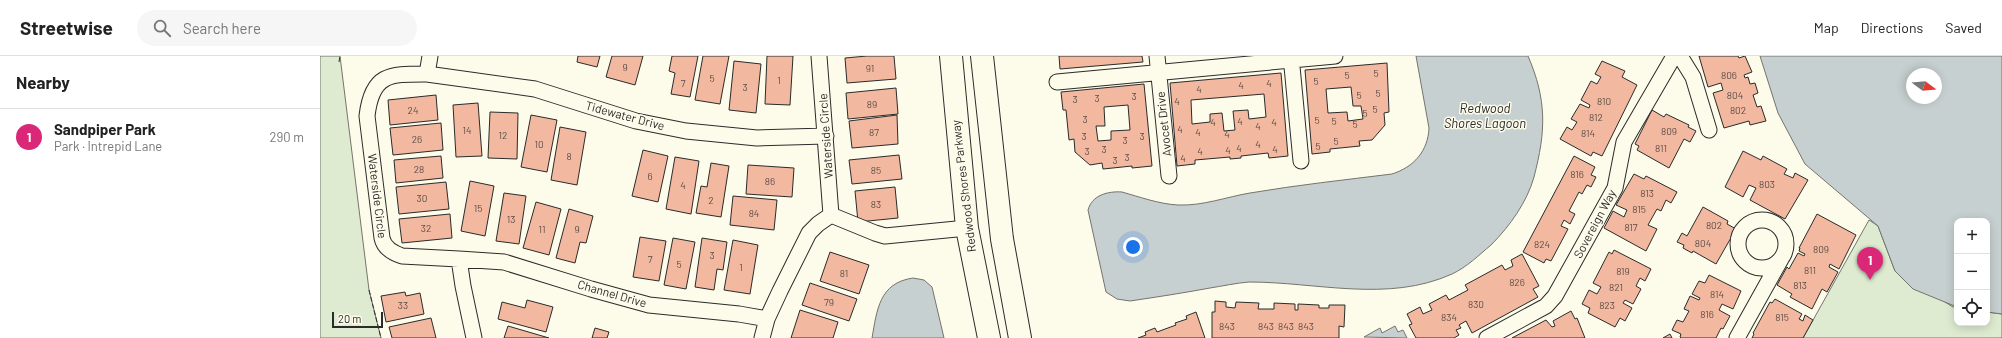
<!DOCTYPE html>
<meta charset="utf-8">
<style>
body{margin:0;font-family:Barlow,sans-serif;background:#f6f6f6;color:#222}
.controls{position:absolute;right:12px;bottom:12px;display:grid;overflow:hidden;border-radius:8px;box-shadow:0 2px 10px #0003}
.controls button{width:36px;height:36px;display:grid;place-items:center;padding:0;border:0;border-bottom:1px solid #e0e0e0;background:#fff;color:#222;font:20px sans-serif}
.compass{position:absolute;left:1586px;top:12px;width:36px;height:36px;border-radius:50%;background:#fff;box-shadow:0 2px 10px #0003;rotate:106deg}
.scale{position:absolute;left:12px;bottom:10px;width:51px;box-sizing:border-box;padding-left:4px;border:2px solid #2b2b2b;border-top:0;font-size:11px;line-height:14px;white-space:nowrap;color:#2b2b2b;-webkit-text-stroke:3px #fdfbea;paint-order:stroke}
.you{position:absolute;left:813px;top:191px;width:14px;height:14px;margin:-10px;border:3px solid #fff;border-radius:50%;background:#1a73e8;box-shadow:0 0 0 6px #1a73e833}
.badge{display:grid;place-items:center;width:26px;height:26px;border-radius:50%;background:#db2777;color:#fff;font-size:13px;font-weight:700}
.pin{position:absolute;translate:-50% -33px;filter:drop-shadow(0 1px 2px #0008)}
.pin::after{content:'';position:absolute;top:21px;width:14px;height:12px;background:inherit;clip-path:polygon(0 0,100% 0,50% 100%)}
.list{margin:0;padding:0;list-style:none}
h2{display:flex;justify-content:space-between;align-items:center;height:52px;margin:0;padding:0 16px;font-size:17px}
h2 small{font-size:13px;font-weight:400;color:#767676}
.list li{display:grid;grid-template-columns:26px 1fr auto;gap:12px;align-items:center;box-sizing:border-box;height:56px;padding:0 16px;border-top:1px solid #e0e0e0}
.list b{display:block;font-size:15px;white-space:nowrap}
.list p{margin:0;font-size:13px;white-space:nowrap;color:#767676}
.list em{font-size:13px;font-style:normal;color:#767676}
.icon{flex:none;width:22px;height:22px;fill:none;stroke:currentColor;stroke-width:2;stroke-linecap:round;stroke-linejoin:round}
.map{position:relative;flex:none;width:1682px;height:282px;overflow:hidden}
header{display:flex;align-items:center;gap:24px;box-sizing:border-box;height:56px;padding:0 20px;background:#fff;border-bottom:1px solid #e0e0e0}
header strong{font-size:19px}
nav{display:flex;gap:22px;margin-inline-start:auto;font-size:14px}
.search{width:280px;height:36px;background:#f6f6f6;display:flex;align-items:center;gap:10px;box-sizing:border-box;padding:0 14px;border-radius:22px;color:#767676;font-size:15px}
main{display:flex}
aside{flex:1;background:#fff}
.map>svg:first-child{display:block}
</style>
<header>
<strong>Streetwise</strong>
<div class="search"><svg class="icon" aria-label="search" viewBox="0 0 24 24"><circle cx="10" cy="10" r="6"/><path d="M15 15l6 6"/></svg>Search here</div>
<nav><a>Map</a><a>Directions</a><a>Saved</a></nav>
</header>
<main>
<aside>
<h2>Nearby<small></small></h2>
<ul class="list">
<li><span class="badge">1</span><div><b>Sandpiper Park</b><p>Park · Intrepid Lane</p></div><em>290 m</em></li>
</ul>
</aside>
<div class="map">
<svg width="1682" height="282" viewBox="0 0 1682 282">
<rect width="100%" height="100%" fill="#fdfbea"/>
<!-- green -->
<path fill="#deebd1" stroke="#74746e" d="M0,0H20L49,234L61,282H0Z
M1549,164L1558,170L1575,215L1633,251H1637V267H1667V256L1682,258V282H1483Z"/>
<!-- water -->
<path fill="#c7d0d0" stroke="#74746e" fill-rule="evenodd" d="M1096,0H1208C1227,44 1226,75 1214,121C1207,146 1190,170 1171,189C1159,199 1147,211 1132,218C1068,247 997,226 929,226C916,227 903,230 890,232C863,237 837,241 810,245L797,243L786,236L768,154C772,139 788,135 802,136C820,141 839,148 858,149C883,150 906,141 930,137C977,129 1024,124 1072,118C1094,111 1108,95 1109,72Z
M1440,0H1682V258L1667,256V165H1637V251L1593,233L1575,215L1558,170L1485,108L1458,57ZM1592,18H1616V42H1592Z
M593,222L604,224L612,231L624,282H552C557,254 559,227 593,222Z
M1075,270L1078,276L1083,274L1087,282L1044,281L1060,272L1062,277Z"/>
<!-- building -->
<path fill="#f2b8a0" stroke="#2b2b2b" fill-rule="evenodd" d="M258,0H280L277,11L257,6Z
M292,0H323L315,29L286,21Z
M352,0H378L370,41L351,38L355,17L349,15Z
M383,0H409L400,48L375,44Z
M447,0H473L470,49L445,48Z
M547,0H574L576,23L527,27L525,2Z
M739,0H822L823,6L740,13Z
M1379,0H1418L1419,2L1425,0L1432,16L1424,19L1425,22L1428,21L1430,28L1435,27L1438,37L1433,39L1437,51L1441,50L1446,65L1430,69L1429,65L1404,72L1393,37L1403,34L1401,27L1388,31Z
M414,5L441,8L436,57L409,54Z
M1282,5L1305,15L1302,21L1317,29L1282,100L1273,96L1271,100L1240,83L1247,71L1252,74L1257,66L1251,63L1260,48L1269,52L1270,49L1261,44L1271,25L1277,28L1281,21L1275,18Z
M1067,7L1069,56L1064,57L1065,69L1052,84L1039,85L1040,90L1010,93V96L992,98L985,14ZM1031,31L1033,50H1041L1043,63L1028,65L1027,56L1008,57L1006,33Z
M961,17L968,100L949,102L948,97L921,100V102L910,103V101L875,104V108L857,110L850,27ZM944,38L946,61L929,63L928,54L913,55L915,74L904,75L902,57L890,58V66L872,68L871,44Z
M824,28L832,110L812,112V110L783,113L782,107L770,109L755,96L754,83L749,84L746,54H743L741,36ZM808,49L810,74L791,75V84L778,85L776,70H785L784,51Z
M576,32L578,58L528,63L526,37Z
M116,39L118,64L70,69L68,44Z
M158,47L162,100L136,101L133,49Z
M1332,54L1344,61L1346,58L1369,69L1368,71L1376,75L1370,86L1364,83L1349,112L1317,94L1319,90L1315,88Z
M170,56L198,57L197,103L168,102Z
M211,59L237,64L227,116L201,111Z
M577,59L578,88L532,92L529,65Z
M121,67L123,94L73,99L70,72Z
M240,71L266,76L257,129L231,124Z
M323,94L348,100L338,146L312,140Z
M1423,95L1441,104L1443,100L1467,113L1464,118L1473,122L1475,117L1488,124L1465,163L1430,144L1436,132L1429,129L1423,141L1405,131Z
M579,99L582,123L532,128L529,104Z
M121,100L123,122L76,127L74,104Z
M1254,100L1275,111L1271,119L1276,121L1271,131L1267,129L1262,138L1259,136L1249,155L1255,158L1250,168L1244,164L1241,170L1248,173L1231,205L1226,203L1224,207L1203,196Z
M355,101L379,105L371,158L346,153Z
M391,107L409,110L401,161L376,157L381,130L387,131Z
M428,109L474,112L472,141L426,138Z
M1314,118L1324,123L1326,120L1357,136L1351,147L1346,144L1341,155L1337,153L1328,169L1337,173L1326,195L1284,172L1293,155L1304,161L1307,154L1296,149Z
M150,125L174,130L165,180L141,175Z
M126,126L129,153L79,158L76,131Z
M575,131L578,162L538,166L535,135Z
M184,137L206,140L199,188L176,185Z
M413,140L457,144L454,174L410,169Z
M216,146L241,153L229,199L203,192Z
M1383,151L1408,165L1407,168L1416,173L1396,208L1373,195L1372,197L1363,192L1364,189L1357,186L1362,177L1367,180Z
M249,153L273,160L266,187L260,186L255,207L236,202Z
M130,158L132,182L82,187L79,163Z
M1497,158L1536,179L1519,213L1510,208L1509,211L1518,216L1507,236L1502,233L1492,253L1470,241L1472,238L1457,229L1467,211L1469,213L1478,197L1484,200L1485,198L1479,195L1480,192H1479Z
M320,181L346,185L339,225L313,221Z
M353,182L375,186L366,233L344,229Z
M382,182L407,186L403,214L397,213L394,234L375,231Z
M413,184L438,189L430,238L404,234Z
M1294,194L1331,213L1325,225L1320,222L1316,230L1321,233L1313,248L1305,244L1303,247L1312,252L1305,265L1300,262L1295,271L1268,257L1270,252L1262,248L1269,234L1277,238L1281,231L1273,227L1289,196L1292,198Z
M510,196L549,209L539,238L500,225Z
M1202,198L1219,230L1213,233L1218,241L1152,277L1146,265L1139,269L1141,272L1136,274L1139,279L1134,282H1096L1089,269L1092,268L1087,258L1100,251L1103,258L1112,254L1109,248L1126,239L1129,244L1148,234L1145,229L1182,209L1185,214L1193,210L1191,204Z
M1389,219L1421,235L1413,253L1402,248L1399,254L1410,260L1403,273L1401,272L1396,282H1361L1360,281L1361,278L1352,274L1357,264L1363,266L1369,255L1364,253L1370,240L1379,244L1380,242L1372,238L1379,225L1385,227Z
M490,227L537,243L529,265L482,249Z
M85,236L86,240L100,237L104,258L66,266L61,240Z
M1455,243L1482,258L1479,263L1483,265L1485,259L1493,264L1483,282H1432L1434,278L1433,277L1450,246L1452,247Z
M207,244L233,251L226,276L178,263L182,246L205,252Z
M895,245L906,246V251L915,252L916,246L939,247L938,253H954V247L975,248V254H978V248L999,249V252H1009V249H1025L1024,271L1019,270V282H892V256H895Z
M480,254L518,266L513,282H471Z
M1251,255L1255,263L1257,262L1265,282H1192L1226,264L1232,271L1235,270L1233,265Z
M876,256L885,282H818L826,279L825,276L835,272L837,276L856,269L855,267L867,263L866,260Z
M111,262L116,282H72L69,271Z
M188,270L229,282H184Z
M275,272L289,276L287,282H272Z
M1350,278L1352,282H1343Z"/>
<g fill="none" stroke-linecap="round" stroke-linejoin="round">
<defs>
<path id="minor" d="M110,0L107,18C70,18 52,17 47,60L62,182C64,192 73,197 82,200L139,203L143,230L154,282
M499,0L511,159
M837,0L849,120
M971,0L981,105
M1360,0L1373,21L1389,74
M107,18L215,33L316,65L366,75L437,82L506,80
M737,26L1015,0
M1418 188a24 24 0 1 1 48 0a24 24 0 1 1-48 0Z
M139,203L184,206L271,233L329,249L419,258L447,263
M442,282L447,263L460,235L489,177L498,168L511,159L555,177L565,180L647,172
M1167,282L1226,250L1235,240L1295,132L1304,86L1354,0
M1417,282L1461,203"/>
<path id="secondary" d="M631,0L647,172L669,282
M662,0L682,183L700,282"/>
</defs>
<!-- minor casing -->
<use href="#minor" stroke="#2b2b2b" stroke-width="17"/>
<!-- secondary casing -->
<use href="#secondary" stroke="#2b2b2b" stroke-width="24"/>
<!-- minor -->
<use href="#minor" stroke="#fdfbea" stroke-width="15"/>
<!-- secondary -->
<use href="#secondary" stroke="#fdfbea" stroke-width="22"/>
<!-- fence -->
<path stroke="#2b2b2b" stroke-width="1" stroke-dasharray="5 2" stroke-linecap="butt" d="M19,6L20,0
M49,234L61,282"/>
</g>
<g text-anchor="middle" stroke-width="3" stroke-linejoin="round" paint-order="stroke">
<!-- number labels -->
<g font-size="10" fill="#5d4e48">
<text x="305" y="15">9</text>
<text x="550" y="16">91</text>
<text x="1056" y="21">5</text>
<text x="1027" y="23">5</text>
<text x="1409" y="23">806</text>
<text x="392" y="26">5</text>
<text x="459" y="28">1</text>
<text x="996" y="29">5</text>
<text x="363" y="31">7</text>
<text x="949" y="31">4</text>
<text x="921" y="33">4</text>
<text x="425" y="35">3</text>
<text x="879" y="37">4</text>
<text x="1058" y="41">5</text>
<text x="1039" y="43">5</text>
<text x="1415" y="43">804</text>
<text x="814" y="44">3</text>
<text x="777" y="46">3</text>
<text x="755" y="47">3</text>
<text x="857" y="49">4</text>
<text x="1284" y="49">810</text>
<text x="552" y="52">89</text>
<text x="1055" y="57">5</text>
<text x="93" y="58">24</text>
<text x="1418" y="58">802</text>
<text x="1045" y="61">5</text>
<text x="1276" y="65">812</text>
<text x="765" y="67">3</text>
<text x="997" y="68">5</text>
<text x="920" y="69">4</text>
<text x="1014" y="69">5</text>
<text x="893" y="70">4</text>
<text x="954" y="70">4</text>
<text x="1035" y="72">5</text>
<text x="938" y="74">4</text>
<text x="860" y="77">4</text>
<text x="147" y="78">14</text>
<text x="1349" y="79">809</text>
<text x="554" y="80">87</text>
<text x="878" y="80">4</text>
<text x="1268" y="81">814</text>
<text x="907" y="82">4</text>
<text x="183" y="83">12</text>
<text x="764" y="84">3</text>
<text x="822" y="84">3</text>
<text x="97" y="87">26</text>
<text x="805" y="88">3</text>
<text x="1016" y="89">5</text>
<text x="219" y="92">10</text>
<text x="938" y="92">4</text>
<text x="998" y="94">5</text>
<text x="919" y="96">4</text>
<text x="1341" y="96">811</text>
<text x="784" y="97">3</text>
<text x="955" y="97">4</text>
<text x="908" y="98">4</text>
<text x="767" y="99">3</text>
<text x="880" y="99">4</text>
<text x="249" y="104">8</text>
<text x="807" y="105">3</text>
<text x="863" y="106">4</text>
<text x="795" y="108">3</text>
<text x="99" y="117">28</text>
<text x="556" y="118">85</text>
<text x="1257" y="122">816</text>
<text x="330" y="124">6</text>
<text x="450" y="129">86</text>
<text x="1447" y="132">803</text>
<text x="363" y="133">4</text>
<text x="1327" y="141">813</text>
<text x="102" y="146">30</text>
<text x="391" y="148">2</text>
<text x="556" y="152">83</text>
<text x="158" y="156">15</text>
<text x="1319" y="157">815</text>
<text x="434" y="161">84</text>
<text x="191" y="167">13</text>
<text x="1394" y="173">802</text>
<text x="1311" y="175">817</text>
<text x="106" y="176">32</text>
<text x="222" y="177">11</text>
<text x="257" y="177">9</text>
<text x="1383" y="191">804</text>
<text x="1222" y="192">824</text>
<text x="1501" y="197">809</text>
<text x="392" y="203">3</text>
<text x="330" y="207">7</text>
<text x="359" y="212">5</text>
<text x="421" y="215">1</text>
<text x="1490" y="218">811</text>
<text x="1303" y="219">819</text>
<text x="524" y="221">81</text>
<text x="1197" y="230">826</text>
<text x="1480" y="233">813</text>
<text x="1296" y="235">821</text>
<text x="1397" y="242">814</text>
<text x="509" y="250">79</text>
<text x="1156" y="252">830</text>
<text x="83" y="253">33</text>
<text x="1287" y="253">823</text>
<text x="1387" y="262">816</text>
<text x="1129" y="265">834</text>
<text x="1462" y="265">815</text>
<text x="907" y="274">843</text>
<text x="946" y="274">843</text>
<text x="966" y="274">843</text>
<text x="986" y="274">843</text>
</g>
<!-- street labels -->
<g font-size="12" fill="#2b2b2b" stroke="#fdfbea">
<text transform="translate(305 60) rotate(15)" y="4">Tidewater Drive</text>
<text transform="translate(844 68) rotate(-96)" y="4">Avocet Drive</text>
<text transform="translate(506 80) rotate(-94)" y="4">Waterside Circle</text>
<text transform="translate(644 130) rotate(-97)" y="4">Redwood Shores Parkway</text>
<text transform="translate(57 140) rotate(83)" y="4">Waterside Circle</text>
<text transform="translate(1275 168) rotate(-62)" y="4">Sovereign Way</text>
<text transform="translate(292 238) rotate(16)" y="4">Channel Drive</text>
</g>
<!-- water labels -->
<g font-size="13" font-style="italic" fill="#2b2b2b" stroke="#fdfbea">
<text x="1165" y="57">Redwood<tspan x="1165" dy="15">Shores Lagoon</tspan></text>
</g>
</g>
</svg>
<div class="controls">
<button>+</button>
<button>−</button>
<button><svg class="icon" aria-label="locate" viewBox="0 0 24 24"><circle cx="12" cy="12" r="6"/><path d="M12 2v4M12 18v4M2 12h4M18 12h4"/></svg></button>
</div>
<svg class="compass" viewBox="-18 -18 36 36"><path d="M0-13l5 13h-10z" fill="#e53935"/><path d="M0 13l5-13h-10z" fill="#767676"/></svg>
<div class="scale">20 m</div>
<div class="you"></div>
<div class="pin badge" style="left:1550px;top:224px">1</div>
</div>
</main>
